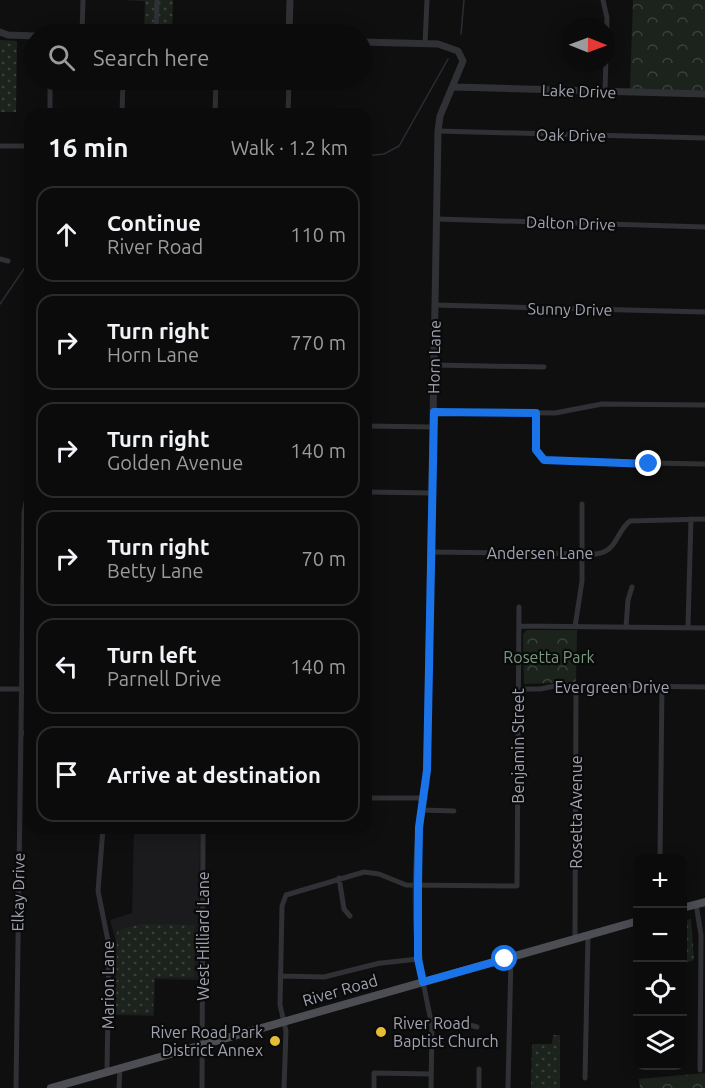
<!DOCTYPE html>
<meta charset="utf-8">
<style>
body{margin:0;font-family:Ubuntu,sans-serif;background:#141415;color:#f1f3f6}
.controls{position:absolute;right:18px;bottom:18px;display:grid;overflow:hidden;border-radius:12px;box-shadow:0 3px 15px #0003}
.controls button{width:54px;height:54px;display:grid;place-items:center;padding:0;border:0;border-bottom:2px solid #2b2b2d;background:#0b0b0c;color:#f1f3f6;font:30px sans-serif}
.compass{position:absolute;left:561px;top:18px;width:54px;height:54px;border-radius:50%;background:#0b0b0c;box-shadow:0 3px 15px #0003;rotate:91deg}
.stop{position:absolute;width:18px;height:18px;margin:-14px;border:4px solid #1a73e8;border-radius:50%;background:#fff}
.stop.end{background:#1a73e8;border-color:#fff;box-shadow:0 2px 6px #0008}
.list{margin:0;padding:0;list-style:none}
h2{display:flex;justify-content:space-between;align-items:center;height:78px;margin:0;padding:0 24px;font-size:26px}
h2 small{font-size:20px;font-weight:400;color:#9a9b9d}
.list li{display:grid;grid-template-columns:39px 1fr auto;gap:18px;align-items:center;box-sizing:border-box;height:96px;margin:0 12px 12px;padding:0 12px;border:2px solid #2b2b2d;border-radius:18px}
.list b{display:block;font-size:22px;white-space:nowrap}
.list p{margin:0;font-size:20px;white-space:nowrap;color:#9a9b9d}
.list em{font-size:20px;font-style:normal;color:#9a9b9d}
.icon{flex:none;width:33px;height:33px;fill:none;stroke:currentColor;stroke-width:2;stroke-linecap:round;stroke-linejoin:round}
.map{position:relative;flex:none;width:705px;height:1088px;overflow:hidden}
.search{position:absolute;background:#0b0b0c;box-shadow:0 3px 15px #0003;left:24px;top:24px;width:348px;height:66px;display:flex;align-items:center;gap:15px;box-sizing:border-box;padding:0 21px;border-radius:33px;color:#9a9b9d;font-size:22px}
.panel{position:absolute;background:#0b0b0c;box-shadow:0 3px 15px #0003;left:24px;top:108px;width:348px;height:726px;border-radius:18px}
.map>svg:first-child{display:block}
</style>
<div class="map">
<svg width="705" height="1088" viewBox="0 0 705 1088">
<defs>
<pattern id="grass-dots" width="8" height="8" patternUnits="userSpaceOnUse" patternTransform="scale(1.5)"><rect width="8" height="8" fill="#1c231d"/><path d="M2 2h.1M6 6h.1" fill="none" stroke="#3a403b" stroke-width="1.8" stroke-linecap="round"/></pattern>
<pattern id="forest-crowns" width="20" height="18" patternUnits="userSpaceOnUse" patternTransform="scale(1.5)"><rect width="20" height="18" fill="#1c231d"/><path d="M2 6a3 3 0 1 1 6 0M12 15a3 3 0 1 1 6 0" fill="none" stroke="#3a403b"/></pattern>
</defs>
<rect width="100%" height="100%" fill="#0f0f10"/>
<!-- built -->
<path fill="#1b1b1d" d="M134,828H200L199,980L155,979L154,1016L114,1015L115,938L110,920L132,913Z"/>
<!-- grass -->
<path fill="url(#grass-dots)" d="M122,0H173L172,34L144,33L145,1Z
M0,40L17,41L16,112H0Z
M691,919L694,960L683,964V921Z
M141,924L194,925V977H154L153,1014H116L117,931Z
M553,1035H560V1088H531L532,1044H552Z"/>
<!-- forest -->
<path fill="url(#forest-crowns)" d="M633,0H705V91L630,89Z
M527,630H577L576,682L524,684L523,634Z
M705,1073V1088H640L639,1079Z"/>
<g fill="none" stroke-linecap="round" stroke-linejoin="round">
<!-- stream -->
<path stroke="#292e35" stroke-width="1.5" d="M461,34L464,0
M366,156L384,154L399,146L448,59
M0,304L30,260"/>
<!-- minor -->
<path stroke="#303135" stroke-width="5" d="M603,0L607,18L605,91
M82,34L83,0
M156,34L157,0
M425,44L427,0
M50,114V80
M122,114L123,80
M215,114L216,80
M288,114L289,80
M438,131L705,138
M0,146H30
M437,219L705,227
M0,259L8,261
M435,305L705,312
M434,365L544,367
M434,412L555,413L602,404L705,405
M536,413C536,428 529,454 547,461L705,464
M366,426L433,427
M366,492L432,493
M431,552L596,554C618,551 615,533 630,521L705,519
M519,626L705,628
M688,626L691,519
M575,627L582,581V504
M626,627L628,600L632,587
M0,689H22
M519,689H540L560,685L705,687
M21,733H30
M366,798H425
M422,810L454,811
M103,828L98,891L109,946L107,1072
M660,858L662,686
M339,878L344,909L350,916
M696,904L701,935L700,1070
M575,939L576,685
M382,963L418,959
M280,976L324,977L380,963
M423,982L432,1026L431,1088
M432,1026L466,1024L477,1027
M585,1078L588,935
M16,1088L24,513L30,481
M119,1088L120,1068
M202,1088L203,828
M284,1088L286,1031L280,1005L282,906L286,895L364,872L379,874L406,885L517,886L519,607
M374,1088V1073L431,1074
M479,1088V1069
M508,1088L511,957"/>
<!-- tertiary -->
<path stroke="#303135" stroke-width="7" d="M0,32L8,35L34,36
M289,34L290,0
M362,42L438,44L458,51L463,61L440,116L438,131L427,770C426,789 422,807 420,825C415,866 414,943 423,982
M454,87L705,94"/>
<!-- primary -->
<path stroke="#4d4d54" stroke-width="8" d="M682,908L705,902
M51,1088L638,921"/>
</g>
<g fill="none" stroke-linecap="round" stroke-linejoin="round">
<!-- route -->
<path stroke="#1a73e8" stroke-width="8" d="M505,959L423,982L418,959V886L419,827L427,770L434,412L536,413V450L544,460L649,464"/>
</g>
<!-- markers -->
<g fill="#e5be33" stroke="#0a0a0b" stroke-width="2">
<circle cx="381" cy="1032" r="6"/>
<circle cx="275" cy="1041" r="6"/>
</g>
<g text-anchor="middle" stroke-width="4.5" stroke-linejoin="round" paint-order="stroke">
<!-- street labels -->
<g font-size="16" fill="#a1a4b0" stroke="#0a0a0b">
<text transform="translate(579 91) rotate(2)" y="6">Lake Drive</text>
<text transform="translate(571 135) rotate(1)" y="6">Oak Drive</text>
<text transform="translate(571 223) rotate(2)" y="6">Dalton Drive</text>
<text transform="translate(570 309) rotate(1)" y="6">Sunny Drive</text>
<text transform="translate(434 357) rotate(-89)" y="6">Horn Lane</text>
<text x="540" y="559">Andersen Lane</text>
<text x="612" y="693">Evergreen Drive</text>
<text transform="translate(518 746) rotate(-90)" y="6">Benjamin Street</text>
<text transform="translate(576 812) rotate(-90)" y="6">Rosetta Avenue</text>
<text transform="translate(18 892) rotate(-89)" y="6">Elkay Drive</text>
<text transform="translate(203 936) rotate(-90)" y="6">West Hilliard Lane</text>
<text transform="translate(108 985) rotate(-90)" y="6">Marion Lane</text>
<text transform="translate(340 990) rotate(-16)" y="6">River Road</text>
</g>
<!-- park labels -->
<g font-size="16" fill="#799b7f" stroke="#0a0a0b">
<text x="549" y="663">Rosetta Park</text>
</g>
<!-- poi labels -->
<g font-size="16" fill="#a1a4b0" stroke="#0a0a0b" text-anchor="start">
<text x="393" y="1029">River Road<tspan x="393" dy="18">Baptist Church</tspan></text>
<text x="263" y="1038" text-anchor="end">River Road Park<tspan x="263" dy="18">District Annex</tspan></text>
</g>
</g>
</svg>
<div class="controls">
<button>+</button>
<button>−</button>
<button><svg class="icon" aria-label="locate" viewBox="0 0 24 24"><circle cx="12" cy="12" r="6"/><path d="M12 2v4M12 18v4M2 12h4M18 12h4"/></svg></button>
<button><svg class="icon" aria-label="layers" viewBox="0 0 24 24"><path d="M12 4l9 5-9 5-9-5zM3 14l9 5 9-5"/></svg></button>
</div>
<svg class="compass" viewBox="-18 -18 36 36"><path d="M0-13l5 13h-10z" fill="#e53935"/><path d="M0 13l5-13h-10z" fill="#9a9b9d"/></svg>
<div class="stop" style="left:505px;top:959px"></div>
<div class="stop end" style="left:649px;top:464px"></div>
<div class="search"><svg class="icon" aria-label="search" viewBox="0 0 24 24"><circle cx="10" cy="10" r="6"/><path d="M15 15l6 6"/></svg>Search here</div>
<section class="panel">
<h2>16 min<small>Walk · 1.2 km</small></h2>
<ul class="list">
<li><svg class="icon" aria-label="ahead" viewBox="0 0 24 24"><path d="M12 20V5M6 11l6-6 6 6"/></svg><div><b>Continue</b><p>River Road</p></div><em>110 m</em></li>
<li><svg class="icon" aria-label="right" viewBox="0 0 24 24"><path d="M7 20v-9h11M14 6l5 5-5 5"/></svg><div><b>Turn right</b><p>Horn Lane</p></div><em>770 m</em></li>
<li><svg class="icon" aria-label="right" viewBox="0 0 24 24"><path d="M7 20v-9h11M14 6l5 5-5 5"/></svg><div><b>Turn right</b><p>Golden Avenue</p></div><em>140 m</em></li>
<li><svg class="icon" aria-label="right" viewBox="0 0 24 24"><path d="M7 20v-9h11M14 6l5 5-5 5"/></svg><div><b>Turn right</b><p>Betty Lane</p></div><em>70 m</em></li>
<li><svg class="icon" aria-label="left" viewBox="0 0 24 24"><path d="M17 20v-9H6M10 6l-5 5 5 5"/></svg><div><b>Turn left</b><p>Parnell Drive</p></div><em>140 m</em></li>
<li><svg class="icon" aria-label="arrive" viewBox="0 0 24 24"><path d="M6 21V4h12l-3 4 3 4H6"/></svg><div><b>Arrive at destination</b></div></li>
</ul>
</section>
</div>
